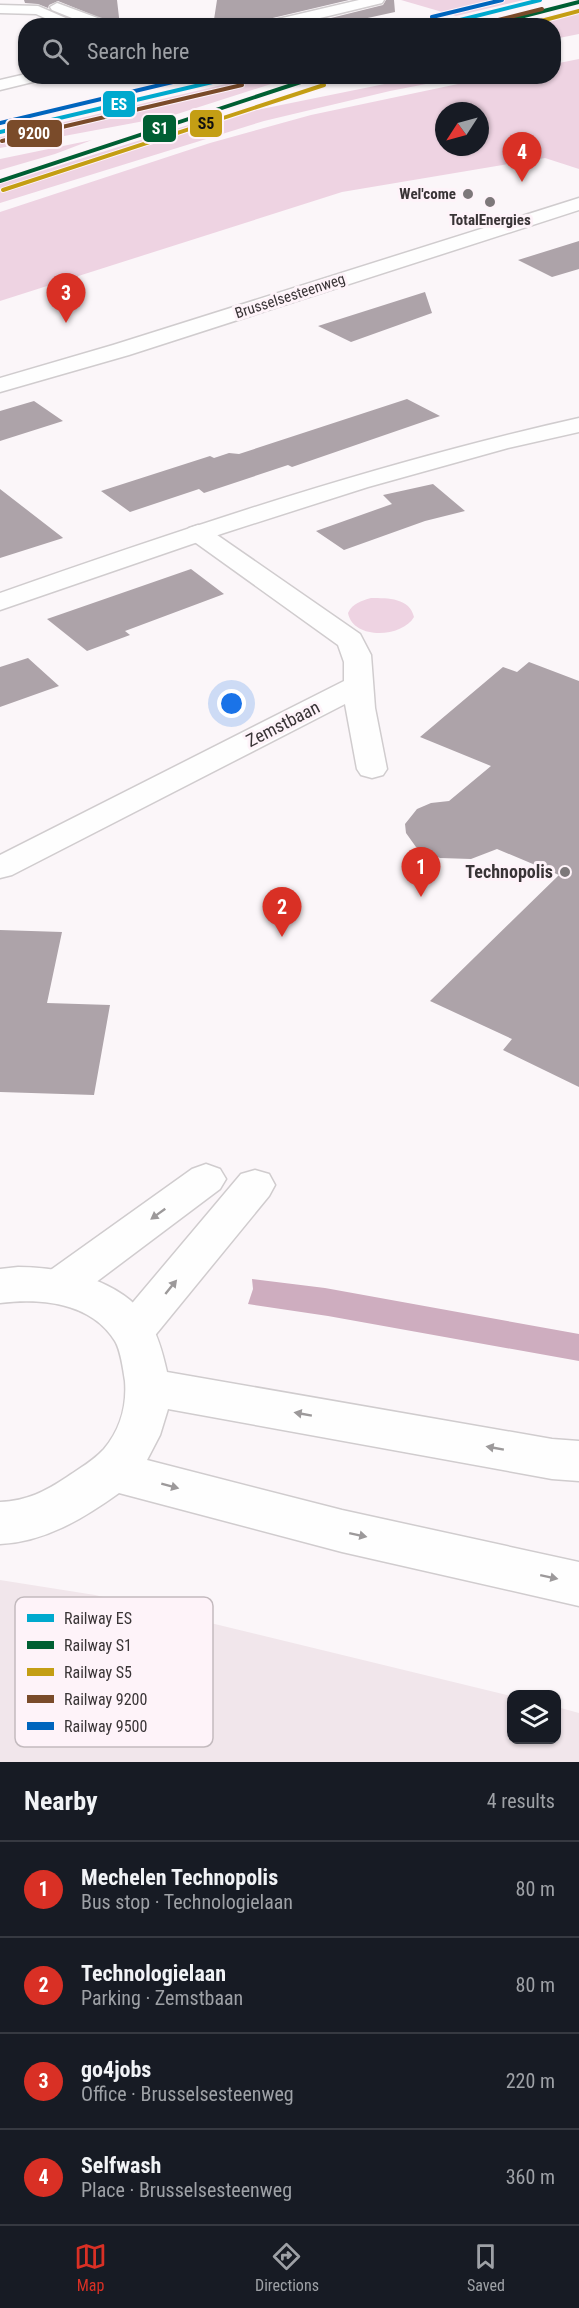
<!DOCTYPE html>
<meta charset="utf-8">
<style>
body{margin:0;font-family:"Roboto Condensed",sans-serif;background:#242831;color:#f1f3f6}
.controls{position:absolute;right:18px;bottom:18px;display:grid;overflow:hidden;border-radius:12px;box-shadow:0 2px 4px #0004}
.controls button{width:54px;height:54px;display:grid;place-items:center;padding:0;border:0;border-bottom:2px solid #363941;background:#171b24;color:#f1f3f6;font:30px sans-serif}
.compass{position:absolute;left:435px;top:102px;width:54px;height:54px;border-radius:50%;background:#171b24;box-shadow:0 2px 4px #0004;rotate:234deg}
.you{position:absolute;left:232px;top:704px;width:21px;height:21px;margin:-15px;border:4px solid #fff;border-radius:50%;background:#1a73e8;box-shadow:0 0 0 9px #1a73e833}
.badge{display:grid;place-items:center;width:39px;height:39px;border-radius:50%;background:#d93025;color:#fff;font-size:20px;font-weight:700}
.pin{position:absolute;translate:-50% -50px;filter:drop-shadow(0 2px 3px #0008)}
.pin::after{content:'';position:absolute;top:32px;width:21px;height:18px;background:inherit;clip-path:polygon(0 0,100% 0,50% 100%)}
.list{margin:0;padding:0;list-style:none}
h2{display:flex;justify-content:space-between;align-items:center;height:78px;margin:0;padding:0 24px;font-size:26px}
h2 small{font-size:20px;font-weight:400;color:#9ea1a6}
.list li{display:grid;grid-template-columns:39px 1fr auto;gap:18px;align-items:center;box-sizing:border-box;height:96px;padding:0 24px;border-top:2px solid #363941}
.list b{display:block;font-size:22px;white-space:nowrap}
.list p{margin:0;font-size:20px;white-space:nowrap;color:#9ea1a6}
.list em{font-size:20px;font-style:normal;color:#9ea1a6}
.icon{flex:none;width:33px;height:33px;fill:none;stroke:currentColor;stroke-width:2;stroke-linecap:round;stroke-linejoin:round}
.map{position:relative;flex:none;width:579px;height:1762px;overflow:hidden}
.search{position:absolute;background:#171b24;box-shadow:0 2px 4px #0004;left:18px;right:18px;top:18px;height:66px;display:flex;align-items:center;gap:15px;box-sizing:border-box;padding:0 21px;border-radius:24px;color:#9ea1a6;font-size:22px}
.sheet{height:462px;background:#171b24}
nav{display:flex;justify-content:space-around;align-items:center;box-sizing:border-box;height:84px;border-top:2px solid #363941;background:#171b24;font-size:16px;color:#9ea1a6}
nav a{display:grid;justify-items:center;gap:3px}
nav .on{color:#d93025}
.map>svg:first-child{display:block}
</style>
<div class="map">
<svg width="579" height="1762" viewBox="0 0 579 1762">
<rect width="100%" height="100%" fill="#fbf6f9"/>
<!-- built -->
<path fill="#f1e6eb" d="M0,1580L95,1595L511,1696L512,1740H556L557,1707L579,1713V1762H0Z"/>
<!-- green -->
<path fill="#eed3e2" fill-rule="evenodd" d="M401,0H524L456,16Z
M579,9V34L554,39V26L510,25Z
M579,59V169L545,158L342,192L0,301V212L210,143L311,115L491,77L554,76V64ZM444,111H480V147H444Z
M260,76L293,77L171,116L0,148V137Z
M424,76L462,77L390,91L264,121L0,203V184L198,122Z
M92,140L55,154L0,170V159Z
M371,598C388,598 410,598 414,617C402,638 353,640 348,613C353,603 361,601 371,598Z"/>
<!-- water -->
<path fill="#ceadbf" d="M252,1279L325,1288L579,1334V1361L328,1316L248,1304L253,1289Z"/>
<!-- building -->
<path fill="#ada3a9" d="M24,0H117L120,26L58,1L49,5L48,8L38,4L25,3Z
M217,0H349L260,21L257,26H213Z
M386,0H394L395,12L331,26H299L383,5Z
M579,241V269L552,277L518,260Z
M425,292L432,313L351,342L318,326Z
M407,399L440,416L292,467L288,465L204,493L199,489L130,512L101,491L210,456L214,458L229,453L239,454Z
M34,401L63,421L0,441V411Z
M433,484L465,511L425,521L344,550L316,531L392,504L383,495Z
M0,489L62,537L63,538L0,558Z
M191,569L224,594L125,631L130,635L87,651L47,619Z
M28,658L59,686L0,707V667Z
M529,662L579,681V1087L503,1050L512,1039L430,1001L559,875L497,849L471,859L440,858L416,847L406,833L405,824L417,809L431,803L449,801L491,766L420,737L503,667L517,672Z
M0,930L62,932L47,1003L110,1005L94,1095L0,1092Z"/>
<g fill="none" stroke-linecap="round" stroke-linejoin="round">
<defs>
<path id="street" d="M359,0H384L382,3L287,26H259L261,23Z
M57,3L111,23L113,26H92L52,10L50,7Z
M0,5L38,6L84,26H63L36,14L0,13Z
M26,74V76H46L45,79L0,90V80Z
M198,525L207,528L360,634L371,655L375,708L387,769L383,775L372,778L361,775L357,769L345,704L12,875L0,878V855L344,681V662L338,645L189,538L185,533L189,528Z
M206,1164L220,1169L226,1179L220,1189L75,1298L60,1303L45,1298L39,1286L45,1274L192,1169Z
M255,1170L269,1174L275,1185L269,1196L148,1344L133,1349L118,1344L112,1332L118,1320L241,1174Z"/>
<path id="secondary" d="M579,418V432L508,448L368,487L224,533L0,610V593C191,526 381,462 579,418Z"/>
<path id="primary" d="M579,198V210L129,355L0,392V378L113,345Z"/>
<path id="highway" d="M18,1267C63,1267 119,1279 148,1319C158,1335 163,1354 167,1372L552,1439L579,1441V1481L552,1479L168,1409L160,1435L147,1460L342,1510L579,1562V1606L342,1552L119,1493C84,1518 45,1542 0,1544V1502C27,1501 46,1491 67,1477C80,1468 93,1461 104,1449C120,1430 127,1406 125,1381C123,1369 121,1351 115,1341C91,1302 40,1298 0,1303V1269Z"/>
</defs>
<!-- street casing -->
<use href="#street" stroke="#d0ccce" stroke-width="3"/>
<!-- secondary casing -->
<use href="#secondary" stroke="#d0ccce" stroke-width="3"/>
<!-- primary casing -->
<use href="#primary" stroke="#d0ccce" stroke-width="3"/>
<!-- highway casing -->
<use href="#highway" stroke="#d0ccce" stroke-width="3"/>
<!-- street -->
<use href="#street" fill="#fefefe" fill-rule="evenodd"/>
<!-- secondary -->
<use href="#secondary" fill="#fefefe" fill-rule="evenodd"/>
<!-- primary -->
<use href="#primary" fill="#fefefe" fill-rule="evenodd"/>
<!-- highway -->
<use href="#highway" fill="#fefefe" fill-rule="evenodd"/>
<defs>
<path id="rail-1" d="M436,26L540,0
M0,132L238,76"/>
<path id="rail-2" d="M485,26L579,2
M0,181L319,76"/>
<path id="rail-3" d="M522,26L579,11
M3,190L324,85"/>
<path id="rail-4" d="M474,26L542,9
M2,141L242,85"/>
<path id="rail-5" d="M432,17L502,0
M0,123L198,76"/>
</defs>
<!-- rail-1 casing -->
<use href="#rail-1" stroke="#fef3f9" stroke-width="6"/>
<!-- rail-2 casing -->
<use href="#rail-2" stroke="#fef3f9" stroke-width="6"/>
<!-- rail-3 casing -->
<use href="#rail-3" stroke="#fef3f9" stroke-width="6"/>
<!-- rail-4 casing -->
<use href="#rail-4" stroke="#fef3f9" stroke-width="6"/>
<!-- rail-5 casing -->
<use href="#rail-5" stroke="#fef3f9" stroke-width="6"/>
<!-- rail-1 -->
<use href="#rail-1" stroke="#00a9ce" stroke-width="4"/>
<!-- rail-2 -->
<use href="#rail-2" stroke="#005f33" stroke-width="4"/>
<!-- rail-3 -->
<use href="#rail-3" stroke="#c49e14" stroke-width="4"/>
<!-- rail-4 -->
<use href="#rail-4" stroke="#7a4b2a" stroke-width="4"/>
<!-- rail-5 -->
<use href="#rail-5" stroke="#0065bd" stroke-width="4"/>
</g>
<!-- one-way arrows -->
<defs><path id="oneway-solid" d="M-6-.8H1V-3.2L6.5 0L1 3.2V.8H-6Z" transform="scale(1.5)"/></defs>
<g fill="#9c999a">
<use href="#oneway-solid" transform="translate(158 1214) rotate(144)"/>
<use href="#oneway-solid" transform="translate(171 1287) rotate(-51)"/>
<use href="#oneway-solid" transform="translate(303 1414) rotate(-170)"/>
<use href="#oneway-solid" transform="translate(495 1448) rotate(-170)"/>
<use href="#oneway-solid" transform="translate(170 1486) rotate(15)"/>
<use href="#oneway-solid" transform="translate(358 1535) rotate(12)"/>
<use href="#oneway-solid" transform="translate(549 1577) rotate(12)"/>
</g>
<!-- markers -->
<g fill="#7d787a" stroke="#fef3f9" stroke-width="2">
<circle cx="468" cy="194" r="6"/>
<circle cx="490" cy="202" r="6"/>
<circle cx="565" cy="872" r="6"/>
</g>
<g text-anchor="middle" stroke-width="6" stroke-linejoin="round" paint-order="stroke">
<!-- far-poi labels -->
<g font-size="15" font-weight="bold" fill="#393436" stroke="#fef3f9" text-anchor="end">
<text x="456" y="199">Wel'come</text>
<text x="490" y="225" text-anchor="middle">TotalEnergies</text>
</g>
<!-- far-street labels -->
<g font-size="15" fill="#393436" stroke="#fef3f9">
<text transform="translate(290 296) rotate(-18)" y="5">Brusselsesteenweg</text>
</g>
<!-- street labels -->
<g font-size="18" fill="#393436" stroke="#fef3f9">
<text transform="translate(283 724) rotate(-27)" y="6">Zemstbaan</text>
</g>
<!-- poi labels -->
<g font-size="18" font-weight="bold" fill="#393436" stroke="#fef3f9" text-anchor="end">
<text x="553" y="878">Technopolis</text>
</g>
</g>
<!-- legend -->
<rect x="15" y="1597" width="198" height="150" rx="9" fill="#fef3f9" stroke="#c3babe" stroke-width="1.5"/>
<rect x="27" y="1614" width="27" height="8" fill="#00a9ce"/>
<rect x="27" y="1641" width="27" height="8" fill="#005f33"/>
<rect x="27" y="1668" width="27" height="8" fill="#c49e14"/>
<rect x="27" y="1695" width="27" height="8" fill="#7a4b2a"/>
<rect x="27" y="1722" width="27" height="8" fill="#0065bd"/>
<g font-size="16" fill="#393436">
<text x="64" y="1624">Railway ES</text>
<text x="64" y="1651">Railway S1</text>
<text x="64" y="1678">Railway S5</text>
<text x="64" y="1705">Railway 9200</text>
<text x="64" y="1732">Railway 9500</text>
</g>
<g stroke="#fef3f9" stroke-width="2">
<rect x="102" y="90" width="34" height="28" rx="6" fill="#00a9ce"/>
<rect x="189" y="109" width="34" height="29" rx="6" fill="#c49e14"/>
<rect x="142" y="114" width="35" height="29" rx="6" fill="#005f33"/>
<rect x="6" y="119" width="57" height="29" rx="6" fill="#7a4b2a"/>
</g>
<g font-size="16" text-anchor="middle" font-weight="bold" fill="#fff">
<text x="119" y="110">ES</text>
<text x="160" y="134">S1</text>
<text x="34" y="139">9200</text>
</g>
<g font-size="16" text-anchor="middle" font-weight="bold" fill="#111">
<text x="206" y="129">S5</text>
</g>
</svg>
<div class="controls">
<button><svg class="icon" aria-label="layers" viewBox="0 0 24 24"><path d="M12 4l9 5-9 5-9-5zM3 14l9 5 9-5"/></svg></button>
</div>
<svg class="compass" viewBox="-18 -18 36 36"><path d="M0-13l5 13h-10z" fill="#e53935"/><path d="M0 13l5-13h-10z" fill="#9ea1a6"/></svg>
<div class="you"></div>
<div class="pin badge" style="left:421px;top:897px">1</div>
<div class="pin badge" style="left:282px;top:937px">2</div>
<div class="pin badge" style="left:66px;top:323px">3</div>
<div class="pin badge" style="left:522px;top:182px">4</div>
<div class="search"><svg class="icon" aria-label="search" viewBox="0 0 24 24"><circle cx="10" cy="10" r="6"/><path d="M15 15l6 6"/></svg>Search here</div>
</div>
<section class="sheet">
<h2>Nearby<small>4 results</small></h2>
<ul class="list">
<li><span class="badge">1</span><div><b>Mechelen Technopolis</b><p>Bus stop · Technologielaan</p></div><em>80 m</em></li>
<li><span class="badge">2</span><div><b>Technologielaan</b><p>Parking · Zemstbaan</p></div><em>80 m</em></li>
<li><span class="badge">3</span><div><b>go4jobs</b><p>Office · Brusselsesteenweg</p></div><em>220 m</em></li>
<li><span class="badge">4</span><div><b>Selfwash</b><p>Place · Brusselsesteenweg</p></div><em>360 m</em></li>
</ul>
</section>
<nav>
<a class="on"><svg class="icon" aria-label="map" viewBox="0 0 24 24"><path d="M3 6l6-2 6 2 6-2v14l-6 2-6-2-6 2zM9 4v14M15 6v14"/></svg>Map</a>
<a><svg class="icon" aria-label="directions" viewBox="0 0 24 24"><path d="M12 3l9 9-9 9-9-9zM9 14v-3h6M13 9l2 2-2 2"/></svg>Directions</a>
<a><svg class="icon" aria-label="saved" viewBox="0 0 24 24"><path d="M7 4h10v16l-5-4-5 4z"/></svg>Saved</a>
</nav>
